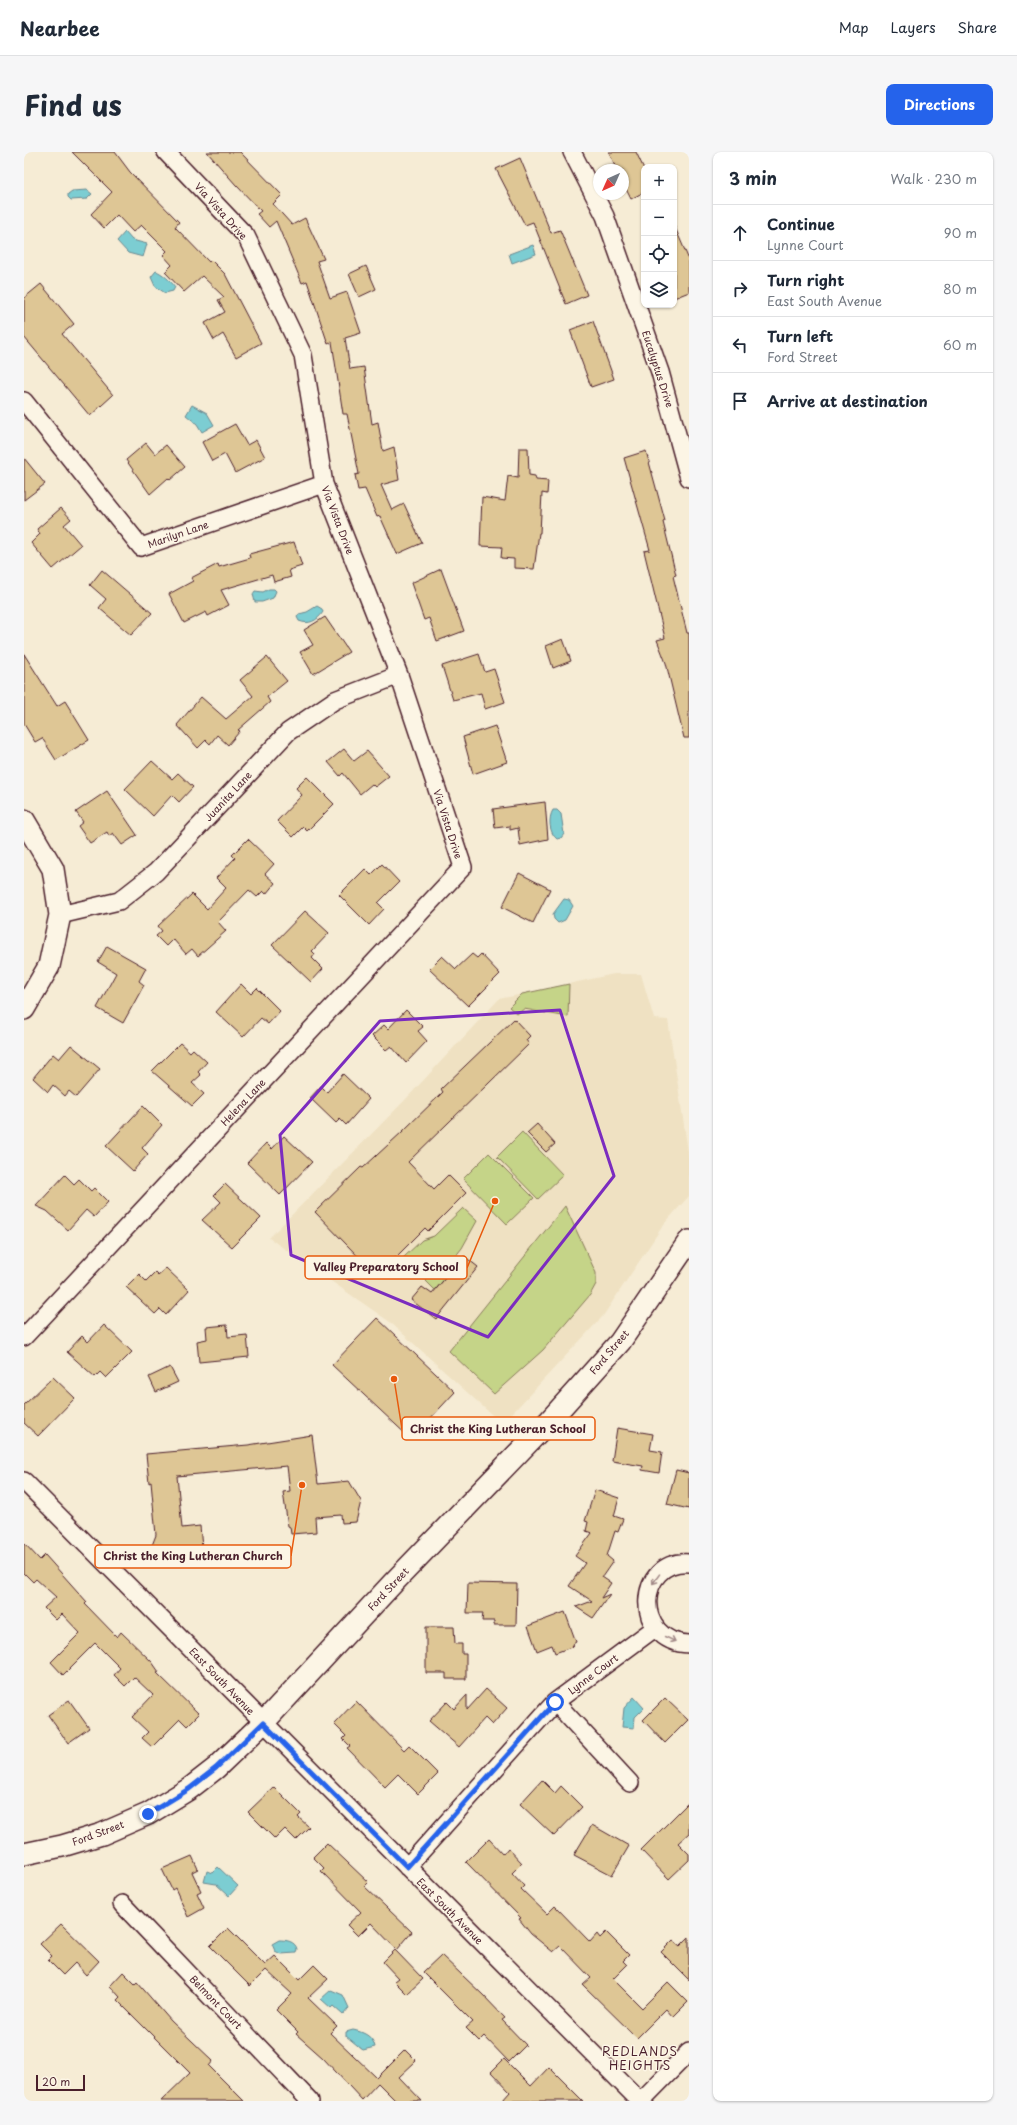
<!DOCTYPE html>
<meta charset="utf-8">
<style>
body{margin:0;font-family:"Playpen Sans",sans-serif;background:#f6f6f7;color:#1f2937}
.controls{position:absolute;right:12px;top:12px;display:grid;overflow:hidden;border-radius:8px;box-shadow:0 1px 3px #0004}
.controls button{width:36px;height:36px;display:grid;place-items:center;padding:0;border:0;border-bottom:1px solid #e0e1e3;background:#fff;color:#1f2937;font:20px sans-serif}
.compass{position:absolute;left:569px;top:12px;width:36px;height:36px;border-radius:50%;background:#fff;box-shadow:0 1px 3px #0004;rotate:225deg}
.scale{position:absolute;left:12px;bottom:10px;width:49px;box-sizing:border-box;padding-left:4px;border:2px solid #4a1f2b;border-top:0;font-size:11px;line-height:14px;white-space:nowrap;color:#4a1f2b;-webkit-text-stroke:3px #fcf5e5;paint-order:stroke}
.stop{position:absolute;width:12px;height:12px;margin:-9px;border:3px solid #2563eb;border-radius:50%;background:#fff}
.stop.end{background:#2563eb;border-color:#fff;box-shadow:0 1px 4px #0008}
.list{margin:0;padding:0;list-style:none}
h2{display:flex;justify-content:space-between;align-items:center;height:52px;margin:0;padding:0 16px;font-size:17px}
h2 small{font-size:13px;font-weight:400;color:#747a83}
.list li{display:grid;grid-template-columns:26px 1fr auto;gap:12px;align-items:center;box-sizing:border-box;height:56px;padding:0 16px;border-top:1px solid #e0e1e3}
.list b{display:block;font-size:15px;white-space:nowrap}
.list p{margin:0;font-size:13px;white-space:nowrap;color:#747a83}
.list em{font-size:13px;font-style:normal;color:#747a83}
.icon{flex:none;width:22px;height:22px;fill:none;stroke:currentColor;stroke-width:2;stroke-linecap:round;stroke-linejoin:round}
.map{position:relative;flex:none;width:665px;height:1949px;overflow:hidden;border-radius:8px}
header{display:flex;align-items:center;gap:24px;box-sizing:border-box;height:56px;padding:0 20px;background:#fff;border-bottom:1px solid #e0e1e3}
header strong{font-size:19px}
nav{display:flex;gap:22px;margin-inline-start:auto;font-size:14px}
.intro{display:flex;align-items:center;justify-content:space-between;box-sizing:border-box;height:96px;padding:0 24px}
h1{margin:0;font-size:28px}
.button{padding:10px 18px;border-radius:8px;background:#2563eb;color:#fff;font-size:14px;font-weight:700}
main{display:flex;gap:24px;padding:0 24px}
aside{flex:1;background:#fff;border-radius:8px;box-shadow:0 1px 3px #0004}
.map>svg:first-child{display:block}
</style>
<header>
<strong>Nearbee</strong>
<nav><a>Map</a><a>Layers</a><a>Share</a></nav>
</header>
<div class="intro"><h1>Find us</h1><a class="button">Directions</a></div>
<main>
<div class="map">
<svg width="665" height="1949" viewBox="0 0 665 1949">
<rect width="100%" height="100%" fill="#f6ecd5"/>
<filter id="ink" filterUnits="userSpaceOnUse"><feTurbulence type="fractalNoise" baseFrequency=".025" numOctaves="2"/><feDisplacementMap in="SourceGraphic" scale="8" xChannelSelector="R" yChannelSelector="G"/><feConvolveMatrix kernelMatrix="1 2 1 2 8 2 1 2 1" color-interpolation-filters="sRGB"/></filter>
<g filter="url(#ink)">
<!-- built -->
<path fill="#efe1c2" d="M590,822H617L630,867L644,868L665,1006V1044L640,1072L579,1164L478,1272L366,1170L245,1086L382,947L475,847Z"/>
<!-- green -->
<path fill="#c5d488" stroke="#887a5a" d="M545,832L544,865L500,857L493,862L485,855L498,842Z
M498,980L539,1023L514,1047L473,1005Z
M465,1001L510,1046L483,1072L439,1027Z
M541,1054L572,1121V1132L566,1143L519,1198L470,1242L425,1199Z
M439,1056L453,1069L438,1096L418,1121L422,1125L411,1138L379,1106L398,1088L410,1084Z"/>
<!-- water -->
<path fill="#7ccdd2" stroke="#68878f" d="M63,38L68,42L63,47L47,48L44,45V42L48,39Z
M101,80L108,88L123,92L119,105L104,101L93,89Z
M509,93L512,102L488,111L485,102Z
M132,119C138,121 147,129 151,135L149,139L141,141L131,134L127,125Z
M168,253L183,261L190,273L178,280L173,272L162,263Z
M245,437H250L252,439L249,446L238,450H231L229,442L231,439L239,440Z
M293,454L298,457L299,460C293,469 285,473 275,469L273,465L275,462L283,460Z
M529,658H533L537,662L540,682L537,686L533,687C525,681 524,666 529,658Z
M540,747L545,748L549,754L541,768L534,771L530,767L529,762Z
M610,1545L620,1556L611,1565L610,1576L598,1575L600,1556Z
M194,1715L214,1734L205,1744L192,1732L180,1730L183,1719L188,1721Z
M255,1788C262,1788 271,1789 273,1797L272,1801L257,1802L251,1799L248,1792Z
M307,1838L319,1843L325,1856L319,1863L309,1854L307,1856L297,1847Z
M329,1878C339,1880 349,1884 351,1895L339,1898L322,1884V1880Z"/>
<!-- building -->
<path fill="#dec695" stroke="#4a1f2b" d="M48,0H91L106,20L155,70L151,75L185,110L187,108L201,122L237,191L212,205L199,182L190,188L181,171L201,160L194,148L200,145L178,124L160,140L141,120L148,113L139,103L143,99L117,73L109,80L93,63L80,76L67,62L88,40Z
M183,0H216L258,43L249,52L268,73L281,66L300,107L293,109L306,146L323,140L337,181L321,186L326,217L340,215L348,272L354,270L359,299L370,295L375,328L357,333L368,358L380,352L398,391L373,402L356,364L353,365L341,337L334,338L331,323L335,322L323,262H319L308,190L304,192L283,129L278,131L252,69L245,75L233,62L237,59L212,33Z
M585,0H612L620,17V40L607,47L599,31V18H593Z
M496,6L527,81L536,78L563,143L542,152L509,70L501,73L472,17Z
M650,73L665,108V140L650,146Z
M342,114L352,137L335,145L325,122Z
M17,132L50,172L38,182L89,243L66,264L0,185V146Z
M569,169L590,227L567,235L546,178Z
M211,272L223,293L232,288L241,305L211,321L201,302L188,309L178,290Z
M122,291L131,302L142,293L161,315L146,328L144,326L126,342L102,308Z
M495,296H504L505,323L511,324L512,328L524,329L523,342L518,341L516,381H515L510,417L490,416V407L477,406L478,395L456,394L458,345L481,349L484,324L494,326Z
M622,299L641,369L639,370L652,423L649,424L663,481H665V586H660L642,511L633,488L641,486L620,399L626,398L600,306Z
M0,306L21,332L0,348Z
M37,356L47,367L40,373L57,393L29,417L7,391L16,382L13,377Z
M270,390L278,414L265,418L267,425L250,430L248,423L197,438L205,453L184,464L182,460L160,471L145,442L169,429L167,426L194,412L195,415L226,406L225,402Z
M417,417L440,479L413,489L405,466L400,468L387,431Z
M78,418L128,461L107,483L75,456L82,447L66,433Z
M301,465L325,500L289,522L276,500L289,493L280,478Z
M539,487L547,509L529,516L522,494Z
M0,502L33,554L41,549L65,588L32,608L18,586L11,590L0,572Z
M455,502L461,520L470,517L481,550L461,557L457,541L429,548L418,514Z
M243,505L263,529L243,545L246,550L214,578L216,579L204,593L193,583L186,592L182,588L174,596L153,573L177,545L202,567L229,544L216,528Z
M471,574L483,610L449,622L439,585Z
M320,597L330,609L343,599L365,624L351,635L348,632L336,642L319,621L316,624L304,610Z
M128,609L148,627L154,621L169,635L155,650L148,643L129,664L101,637Z
M283,625L310,652L283,679L279,675L269,685L253,669L278,643L272,636Z
M83,639L113,683L98,693L89,681L85,684L83,680L66,691L54,674L59,670L52,660Z
M521,650L524,687L496,693L494,676L486,678V674L471,676L469,657Z
M224,687L250,712L241,722L251,731L242,742L239,739L233,745L225,738L194,770L202,779L174,804L168,797L162,802L149,787L142,794L132,784L138,779L134,774L168,742L183,757L202,736L192,726L211,706L208,703Z
M358,712L375,730L354,751L360,757L345,773L315,743L341,717L347,723Z
M495,721L526,737L509,771L478,755Z
M281,759L305,781L288,799L291,802L288,806L299,817L287,830L248,793Z
M83,794L122,816L115,829L120,833L99,871L73,856L92,821L74,810Z
M448,802L453,806L457,802L476,822L444,854L405,817L418,804L432,817Z
M217,832L227,842L233,836L256,859L244,872L237,866L219,885L192,860Z
M382,858L399,875L394,879L403,889L382,911L367,894L362,898L348,884L360,873L364,877Z
M490,867L506,884L502,888L505,892L384,1010L410,1037L424,1023L442,1041L404,1079L401,1076L353,1124L291,1060L337,1015L339,1016L378,980L419,940L417,937Z
M156,891L166,900L169,897L183,910L174,920L177,923L168,931L180,942L168,954L128,919Z
M47,893L76,917L52,945L45,939L41,944L29,933L24,940L9,926L29,902L35,907Z
M319,922L345,947L322,973L316,967L312,971L286,946L297,934L303,940Z
M119,954L138,973L118,996L124,1002L109,1019L82,994Z
M513,972L531,992L522,1000L503,981Z
M260,984L288,1010L256,1043L223,1011L242,991L248,997Z
M41,1023L50,1032L55,1027L67,1039L70,1036L84,1050L70,1065L62,1058L44,1078L23,1059L12,1054Z
M201,1032L237,1066L208,1095L178,1068L197,1050L190,1043Z
M440,1104L454,1115L412,1167L387,1148L398,1135L408,1142Z
M142,1116L165,1138L142,1163L136,1157L131,1162L102,1135L115,1122L122,1129L131,1120L134,1123Z
M353,1166L431,1240L387,1287L308,1213Z
M80,1173L108,1200L82,1226L76,1220L71,1225L43,1200L58,1184L64,1190Z
M203,1173L204,1185L223,1183L225,1205L175,1210L173,1189L183,1187L182,1175Z
M146,1215L154,1230L132,1240L125,1225Z
M29,1225L51,1246L14,1284L0,1271V1253Z
M593,1276L629,1282L626,1298L638,1300L635,1321L618,1318L619,1314L588,1309Z
M288,1283L294,1332L325,1329L337,1349L332,1370L318,1371L317,1363L291,1365L292,1380L267,1382L266,1375L264,1374L259,1340L266,1339L263,1314L153,1324L158,1376L176,1374L179,1407L137,1411L127,1396L132,1383L127,1330L125,1331L122,1302L224,1293Z
M652,1318L665,1321V1357L643,1352Z
M571,1338L595,1346L590,1364L599,1367L594,1380L591,1379L583,1404L589,1409L578,1425L587,1431L577,1446L586,1442L569,1466L552,1455L568,1449L545,1434L561,1411L551,1404L568,1381L562,1379L564,1370L561,1369Z
M0,1391L16,1408L21,1403L63,1450L61,1452L93,1485L97,1480L128,1510L135,1520L133,1521L175,1562L163,1574L156,1567L128,1595L118,1586L124,1580L108,1565L129,1543L110,1525L101,1534L90,1523L96,1516L71,1491L39,1523L27,1510L56,1481L38,1462L32,1468L20,1456L32,1445L12,1427L9,1430L0,1421Z
M444,1431L493,1432L492,1473H470V1469H458L459,1461H443Z
M541,1460L552,1490L549,1492L550,1494L531,1501L528,1493L513,1499L504,1474Z
M402,1475H430L431,1492H438V1502H442V1527H422V1521H402Z
M462,1537L483,1556L468,1573L461,1566L435,1595L405,1569L423,1550L430,1557L443,1543V1558Z
M641,1546L664,1568L641,1591L619,1568Z
M45,1548L65,1576L44,1591L24,1563Z
M332,1549L380,1598L385,1593L414,1622L394,1642L374,1622L361,1635L323,1596L326,1594L319,1587L322,1584L310,1572Z
M518,1628L531,1641L537,1634L558,1655L530,1684L496,1652Z
M250,1635L277,1662L274,1665L285,1675L272,1688L261,1677L251,1687L224,1660Z
M665,1650V1681L654,1691L665,1702V1708L645,1727L617,1698Z
M568,1673L605,1694L588,1723L550,1703Z
M465,1687L479,1702L484,1696L498,1711L488,1721L500,1734L497,1737L523,1762L531,1754L566,1790L573,1782L576,1786L582,1780L605,1803L599,1809L603,1813L589,1827L618,1856L644,1830L664,1850L649,1865L642,1857L613,1886L559,1833L567,1826L536,1794L529,1800L507,1782L495,1767L497,1766L442,1710Z
M303,1691L344,1730L340,1734L388,1780L373,1798L347,1771L334,1784L323,1773L337,1760L297,1719L300,1716L289,1705Z
M168,1704L174,1717L168,1720L177,1739L173,1741L180,1756L164,1765L151,1736L148,1738L138,1717Z
M37,1772L75,1809L62,1823L51,1811L39,1823L24,1808L28,1804L16,1792Z
M204,1776L241,1813L251,1804L275,1828L290,1813L304,1827L284,1846L313,1874L306,1881L353,1926L381,1898L392,1909L375,1925L398,1949H372L354,1931L338,1948L299,1906L272,1882L274,1880L252,1858L268,1842L242,1818L226,1834L186,1794Z
M665,1785V1828L637,1800L649,1788L656,1794Z
M371,1798L399,1827L383,1842L370,1829L374,1826L359,1810Z
M417,1803L459,1843L481,1866L478,1868L502,1893L485,1910L460,1884L455,1889L442,1876L449,1870L399,1820Z
M99,1820L111,1832L113,1830L147,1869L189,1909L185,1914L220,1949H137L166,1921L93,1848L96,1845L86,1834Z
M480,1907L507,1934L525,1915L559,1949H478L486,1940L467,1920Z"/>
<g fill="none" stroke-linecap="round" stroke-linejoin="round">
<defs>
<path id="minor" d="M548,0L581,64L636,220L665,326
M0,249L117,395L300,332
M36,763L95,749L132,720L264,580L311,548L375,523
M0,1185L439,715L375,523L300,332L279,203L222,84L142,0
M0,1329L616,1949
M665,1411C612,1407 608,1490 665,1492
M531,1550L606,1631
M383,1715L531,1550L631,1476
M98,1752L286,1949
M617,1949L665,1900"/>
<path id="tertiary" d="M0,668L29,717L36,763L25,814L0,857
M0,1702L38,1694L78,1682L124,1662L165,1637L192,1616L239,1571L369,1431L526,1268L596,1190L665,1089"/>
</defs>
<!-- minor casing -->
<use href="#minor" stroke="#4a1f2b" stroke-width="20"/>
<!-- tertiary casing -->
<use href="#tertiary" stroke="#4a1f2b" stroke-width="24"/>
<!-- minor -->
<use href="#minor" stroke="#fcf5e5" stroke-width="17"/>
<!-- tertiary -->
<use href="#tertiary" stroke="#fcf5e5" stroke-width="21"/>
</g>
<!-- one-way arrows -->
<defs><path id="oneway-shaft" d="M-6 0H5M1.5-3L5.5 0L1.5 3" fill="none" stroke-width="1.6" stroke-linecap="round" stroke-linejoin="round"/></defs>
<g stroke="#a38a88">
<use href="#oneway-shaft" transform="translate(632 1427) rotate(126)"/>
<use href="#oneway-shaft" transform="translate(646 1487) rotate(25)"/>
</g>
</g>
<g fill="none" stroke-linecap="round" stroke-linejoin="round" filter="url(#ink)">
<!-- route -->
<path stroke="#2563eb" stroke-width="5" d="M124,1662L165,1637L192,1616L239,1571L383,1715L531,1550"/>
</g>
<!-- marked area -->
<path fill="none" stroke="#7b2cbf" stroke-width="3" stroke-linejoin="round" d="M536,858L590,1024L464,1185L267,1103L256,983L356,869Z"/>
<g text-anchor="middle" stroke-width="3" stroke-linejoin="round" paint-order="stroke">
<!-- street labels -->
<g font-size="10" fill="#4a1f2b" stroke="#fcf5e5">
<text transform="translate(197 59) rotate(48)" y="4">Via Vista Drive</text>
<text transform="translate(634 217) rotate(72)" y="4">Eucalyptus Drive</text>
<text transform="translate(314 368) rotate(69)" y="4">Via Vista Drive</text>
<text transform="translate(154 382) rotate(-19)" y="4">Marilyn Lane</text>
<text transform="translate(204 644) rotate(-47)" y="4">Juanita Lane</text>
<text transform="translate(424 672) rotate(72)" y="4">Via Vista Drive</text>
<text transform="translate(219 950) rotate(-47)" y="4">Helena Lane</text>
<text transform="translate(585 1200) rotate(-50)" y="4">Ford Street</text>
<text transform="translate(364 1437) rotate(-47)" y="4">Ford Street</text>
<text transform="translate(569 1522) rotate(-37)" y="4">Lynne Court</text>
<text transform="translate(198 1529) rotate(46)" y="4">East South Avenue</text>
<text transform="translate(74 1681) rotate(-20)" y="4">Ford Street</text>
<text transform="translate(426 1759) rotate(45)" y="4">East South Avenue</text>
<text transform="translate(192 1850) rotate(46)" y="4">Belmont Court</text>
</g>
<!-- quarter labels -->
<g font-size="12" letter-spacing="1" fill="#4a1f2b" stroke="#fcf5e5">
<text x="616" y="1904">REDLANDS<tspan x="616" dy="14">HEIGHTS</tspan></text>
</g>
</g>
<!-- callouts -->
<path fill="none" stroke="#e8590c" stroke-width="1.5" d="M471 1049L443 1116M370 1227L378 1277M278 1333L267 1404"/>
<g fill="#e8590c" stroke="#fcf5e5" stroke-width="1.5">
<circle cx="471" cy="1049" r="4"/>
<circle cx="370" cy="1227" r="4"/>
<circle cx="278" cy="1333" r="4"/>
</g>
<g fill="#fcf5e5" stroke="#e8590c" stroke-width="1.5">
<rect x="281" y="1104" width="162" height="23" rx="4"/>
<rect x="378" y="1265" width="193" height="23" rx="4"/>
<rect x="71" y="1393" width="196" height="23" rx="4"/>
</g>
<g font-size="11" text-anchor="middle" font-weight="bold" fill="#4a1f2b">
<text x="362" y="1119">Valley Preparatory School</text>
<text x="474" y="1281">Christ the King Lutheran School</text>
<text x="169" y="1408">Christ the King Lutheran Church</text>
</g>
</svg>
<div class="controls">
<button>+</button>
<button>−</button>
<button><svg class="icon" aria-label="locate" viewBox="0 0 24 24"><circle cx="12" cy="12" r="6"/><path d="M12 2v4M12 18v4M2 12h4M18 12h4"/></svg></button>
<button><svg class="icon" aria-label="layers" viewBox="0 0 24 24"><path d="M12 4l9 5-9 5-9-5zM3 14l9 5 9-5"/></svg></button>
</div>
<svg class="compass" viewBox="-18 -18 36 36"><path d="M0-13l5 13h-10z" fill="#e53935"/><path d="M0 13l5-13h-10z" fill="#747a83"/></svg>
<div class="scale">20 m</div>
<div class="stop" style="left:531px;top:1550px"></div>
<div class="stop end" style="left:124px;top:1662px"></div>
</div>
<aside>
<h2>3 min<small>Walk · 230 m</small></h2>
<ul class="list">
<li><svg class="icon" aria-label="ahead" viewBox="0 0 24 24"><path d="M12 20V5M6 11l6-6 6 6"/></svg><div><b>Continue</b><p>Lynne Court</p></div><em>90 m</em></li>
<li><svg class="icon" aria-label="right" viewBox="0 0 24 24"><path d="M7 20v-9h11M14 6l5 5-5 5"/></svg><div><b>Turn right</b><p>East South Avenue</p></div><em>80 m</em></li>
<li><svg class="icon" aria-label="left" viewBox="0 0 24 24"><path d="M17 20v-9H6M10 6l-5 5 5 5"/></svg><div><b>Turn left</b><p>Ford Street</p></div><em>60 m</em></li>
<li><svg class="icon" aria-label="arrive" viewBox="0 0 24 24"><path d="M6 21V4h12l-3 4 3 4H6"/></svg><div><b>Arrive at destination</b></div></li>
</ul>
</aside>
</main>
